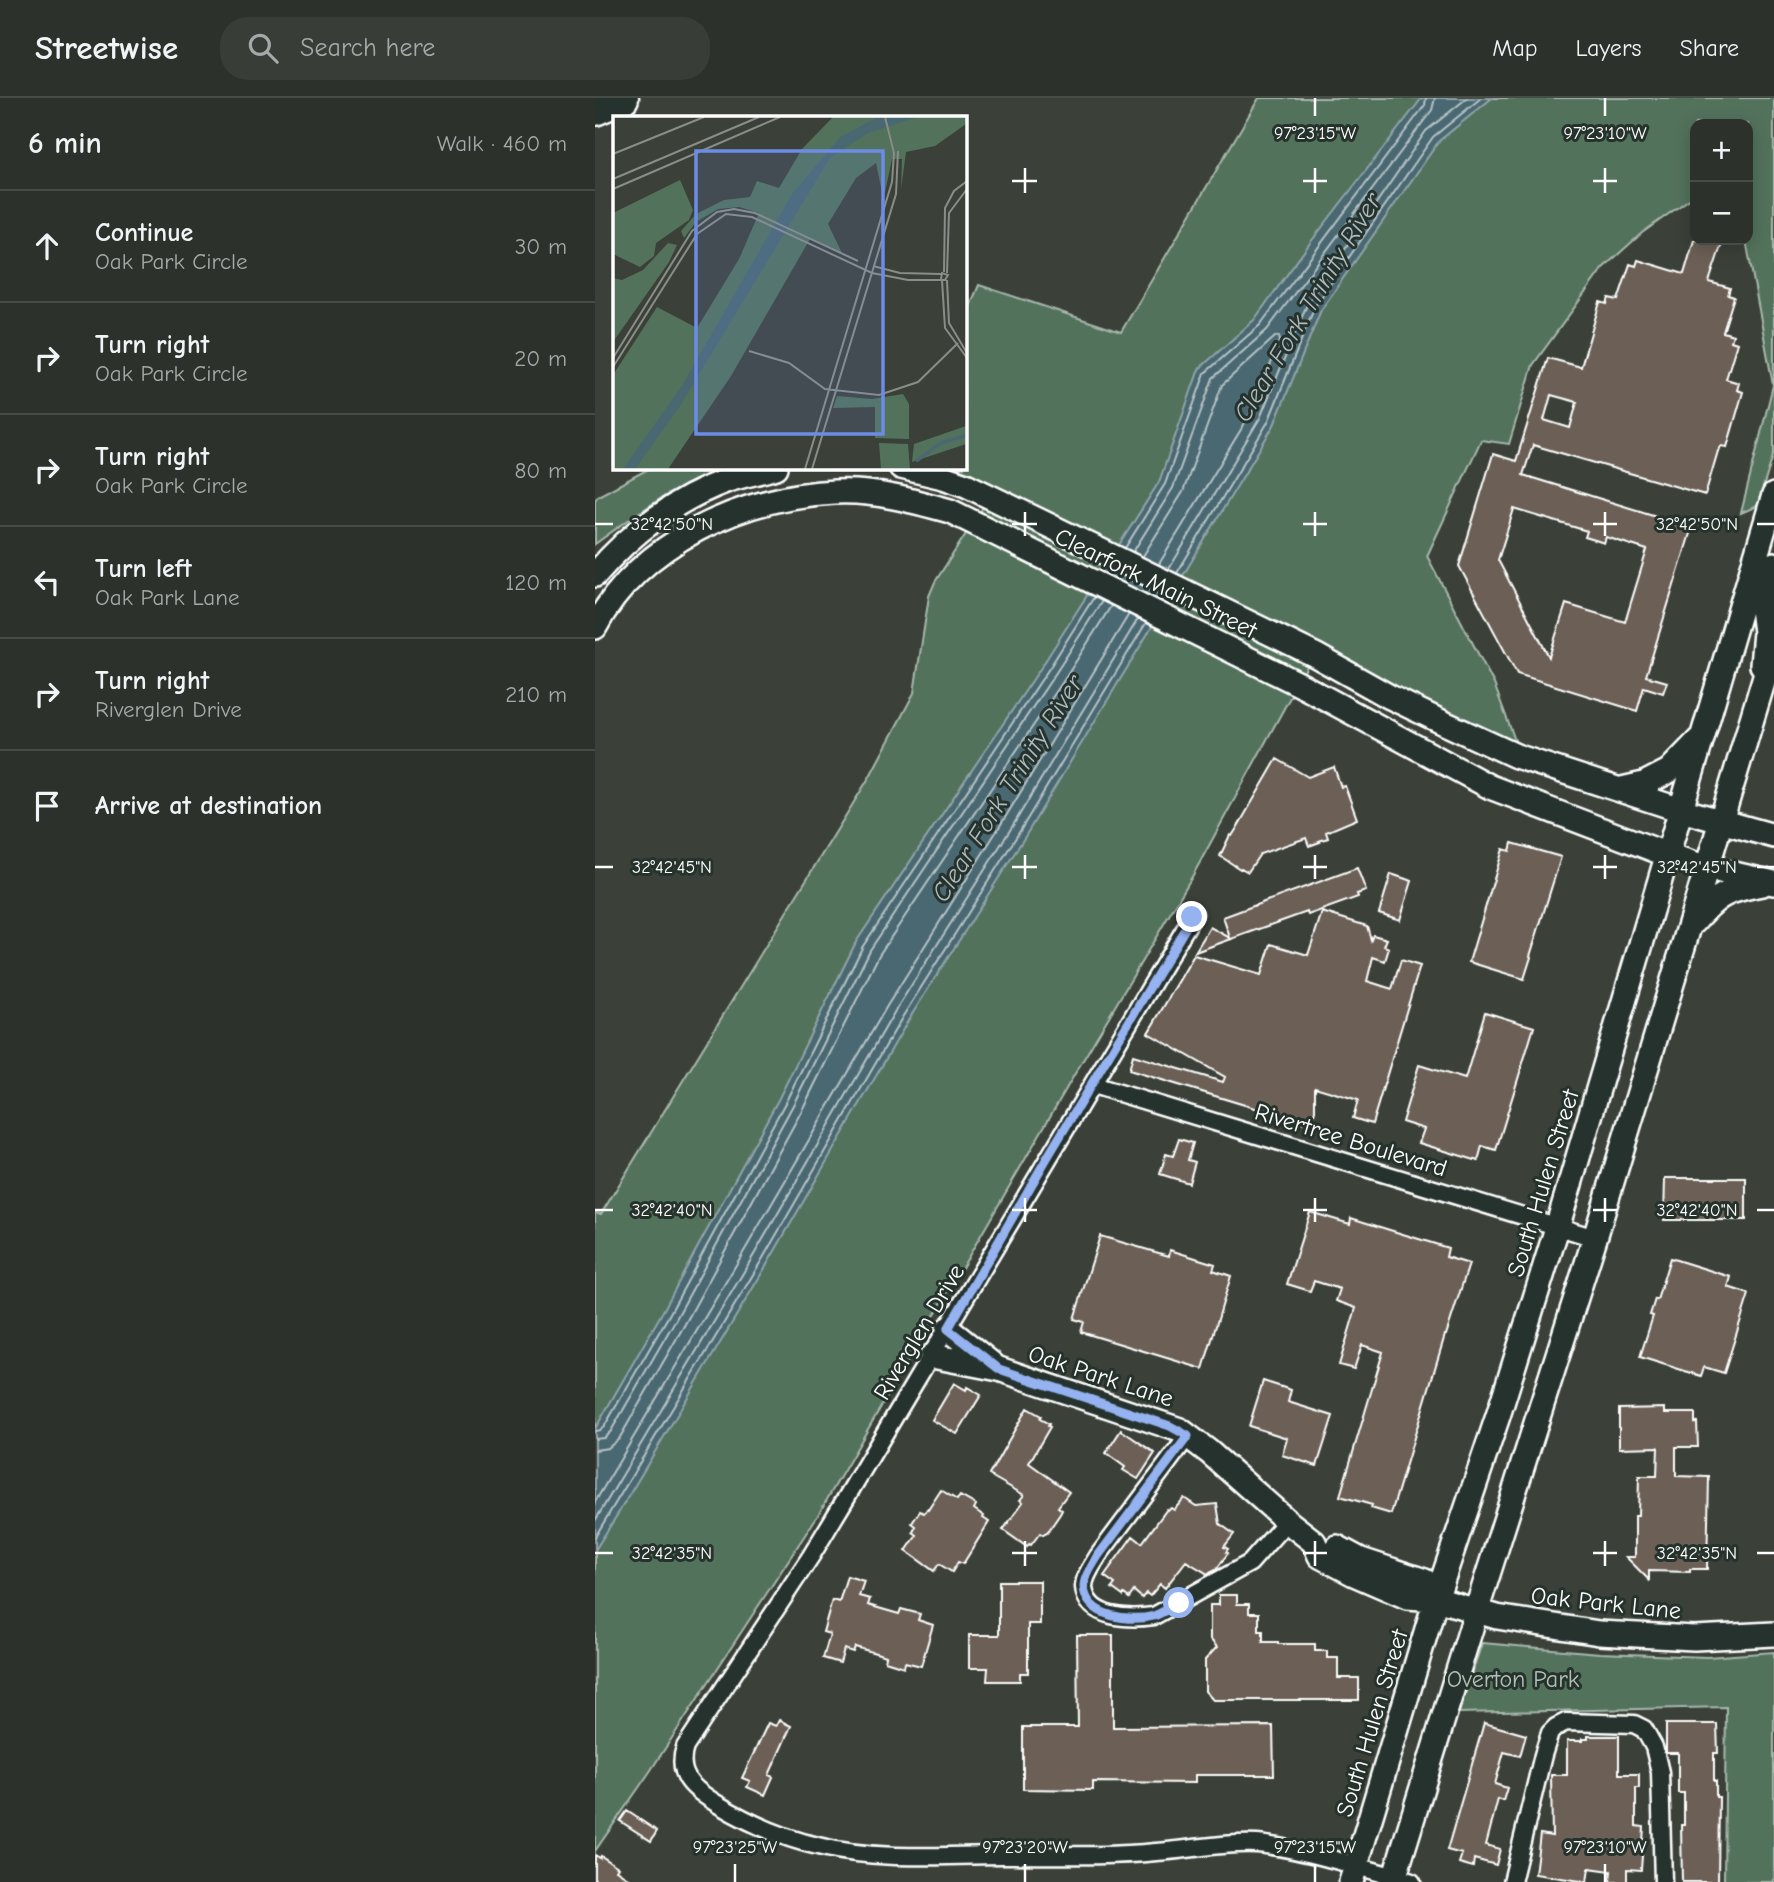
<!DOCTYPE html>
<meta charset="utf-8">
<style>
body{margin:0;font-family:"Comic Neue",sans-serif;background:#383d37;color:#f1f3f6}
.controls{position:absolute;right:21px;top:21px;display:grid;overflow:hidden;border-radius:14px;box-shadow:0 4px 18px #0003}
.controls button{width:63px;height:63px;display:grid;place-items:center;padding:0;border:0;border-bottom:2px solid #484c47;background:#2c312b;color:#f1f3f6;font:35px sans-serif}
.stop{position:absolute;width:21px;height:21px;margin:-16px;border:5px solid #95b2f1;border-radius:50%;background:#fff}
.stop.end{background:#95b2f1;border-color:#fff;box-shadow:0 2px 7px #0008}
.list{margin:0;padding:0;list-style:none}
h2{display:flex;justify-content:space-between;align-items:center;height:91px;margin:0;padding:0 28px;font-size:30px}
h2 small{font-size:23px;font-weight:400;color:#a6a9a9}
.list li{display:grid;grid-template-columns:46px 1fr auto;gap:21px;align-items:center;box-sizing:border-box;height:112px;padding:0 28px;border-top:2px solid #484c47}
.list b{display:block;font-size:26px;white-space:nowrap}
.list p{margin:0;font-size:23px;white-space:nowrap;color:#a6a9a9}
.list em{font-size:23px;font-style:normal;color:#a6a9a9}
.icon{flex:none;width:38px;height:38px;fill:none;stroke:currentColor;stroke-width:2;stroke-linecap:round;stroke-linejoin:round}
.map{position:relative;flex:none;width:1179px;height:1784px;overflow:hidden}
header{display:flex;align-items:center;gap:42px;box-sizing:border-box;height:98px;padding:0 35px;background:#2c312b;border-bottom:2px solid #484c47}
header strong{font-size:33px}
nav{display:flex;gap:38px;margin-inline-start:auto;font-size:24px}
.search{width:490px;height:63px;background:#383d37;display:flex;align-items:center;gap:18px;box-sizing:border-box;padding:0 24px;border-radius:28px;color:#a6a9a9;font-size:26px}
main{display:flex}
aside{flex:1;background:#2c312b}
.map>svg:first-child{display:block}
</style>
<header>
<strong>Streetwise</strong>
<div class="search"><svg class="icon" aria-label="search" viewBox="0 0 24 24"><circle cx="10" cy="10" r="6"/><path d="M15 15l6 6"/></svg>Search here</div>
<nav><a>Map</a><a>Layers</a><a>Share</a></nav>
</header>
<main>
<aside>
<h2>6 min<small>Walk · 460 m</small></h2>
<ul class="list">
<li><svg class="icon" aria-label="ahead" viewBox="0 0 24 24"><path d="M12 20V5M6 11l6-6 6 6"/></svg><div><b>Continue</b><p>Oak Park Circle</p></div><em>30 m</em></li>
<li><svg class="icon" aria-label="right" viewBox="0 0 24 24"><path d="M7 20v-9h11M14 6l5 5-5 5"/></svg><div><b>Turn right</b><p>Oak Park Circle</p></div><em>20 m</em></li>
<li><svg class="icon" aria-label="right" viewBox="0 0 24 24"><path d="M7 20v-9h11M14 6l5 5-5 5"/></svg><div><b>Turn right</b><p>Oak Park Circle</p></div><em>80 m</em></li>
<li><svg class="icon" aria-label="left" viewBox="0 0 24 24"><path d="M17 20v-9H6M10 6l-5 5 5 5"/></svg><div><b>Turn left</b><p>Oak Park Lane</p></div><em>120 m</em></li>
<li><svg class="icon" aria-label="right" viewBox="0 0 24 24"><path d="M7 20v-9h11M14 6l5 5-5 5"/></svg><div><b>Turn right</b><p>Riverglen Drive</p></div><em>210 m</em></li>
<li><svg class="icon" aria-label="arrive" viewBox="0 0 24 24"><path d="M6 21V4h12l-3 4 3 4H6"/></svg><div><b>Arrive at destination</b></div></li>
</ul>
</aside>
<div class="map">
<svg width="1179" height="1784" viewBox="0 0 1179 1784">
<rect width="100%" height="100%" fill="#3b4139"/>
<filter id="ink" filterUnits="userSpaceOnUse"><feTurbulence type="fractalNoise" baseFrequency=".0143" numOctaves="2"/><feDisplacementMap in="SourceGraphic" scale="14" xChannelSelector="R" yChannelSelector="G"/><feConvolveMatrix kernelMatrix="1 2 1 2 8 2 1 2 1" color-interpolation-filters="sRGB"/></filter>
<g filter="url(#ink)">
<!-- green -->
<path fill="#52725c" stroke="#a8b8ae" stroke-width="2" d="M664,0H1179V355L1162,408L1146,415L1178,287L1151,142L1153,26H1100V97L1047,135L1008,170L938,267L914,346L886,342L832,458L899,586L921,645L794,585L723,548L598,777L478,979L223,1417L54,1675L0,1753V1114L6,1116L275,678L319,595L334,498L340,484L401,389L361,369H369V222L384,187L526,234Z
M57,369H131C82,386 41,416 0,446V402L3,398Z
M887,1545L1005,1555L1112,1559L1179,1554V1784H1129L1131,1609L864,1615Z"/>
<!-- water -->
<path fill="#4a6871" stroke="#92a4aa" stroke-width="2" d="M827,0H897L844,43L726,212L679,327L431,737L314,921L174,1163L24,1414L0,1452V1331L68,1213L184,1000L261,844L449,565L564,384L604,271L659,222L715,145Z"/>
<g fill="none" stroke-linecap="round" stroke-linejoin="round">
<!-- shore -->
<path stroke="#b7c3c6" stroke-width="2" d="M530,450L570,386L610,275L665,227L830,7L831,0
M538,454L578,390L618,280L672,232L837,12L840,0
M548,458L588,394L627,287L680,239L684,238L685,243L656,315L564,466
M574,471L665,320L713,204L831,33L872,0
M582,475L673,324L720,208L838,39L886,0
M0,1333L5,1332L9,1329L74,1217L191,1003L268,848L455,569L499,499
M0,1341L9,1340L16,1333L81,1221L198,1007L275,852L462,573L507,503
M0,1352L13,1350L24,1341L90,1226L207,1012L284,857L471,579L516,508
M0,1404L151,1150L292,908L408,723L534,516
M0,1423L160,1155L300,913L417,729L543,521
M0,1439L168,1160L308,918L425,733L551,525"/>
</g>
<!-- building -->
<path fill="#6c6156" stroke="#fff" stroke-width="2" fill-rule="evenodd" d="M1099,142H1128L1114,184L1135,190L1133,197L1139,199L1128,234L1138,237L1136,243L1142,245L1131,281L1144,285L1142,292L1148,294L1132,349L1126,348L1124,353H1123L1110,397L938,347L928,377L1097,429L1051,578L1072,584L1068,595L1049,589L1042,613L922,576L864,468L898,356L921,363L953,260L986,269L1005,204L1012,206L1014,200L1023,202L1035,166L1041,168L1043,162L1089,176ZM956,297L982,304L975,330L949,322ZM919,411L992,433L990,439L1000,442L1009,445L1011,439L1052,452L1030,524L971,506L954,559L903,462Z
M682,661L713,679L739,669L746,689L750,688L762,721L731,734L733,740L724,743L725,744L714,748L711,740L665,756L653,774L646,770L645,771L625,758L635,737L637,738L642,730Z
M917,745L966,759L935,858L936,859L929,881L874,864L908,751L915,753Z
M762,770L771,793L762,796L763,799L713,817L712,814L600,854L615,829L635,840L628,819Z
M796,776L817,783L805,822L784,815Z
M727,814L772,828L776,842L778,837L792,841L789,848L794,850L790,863L778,859L772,883L797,891L806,862L825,868L777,1026L758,1020L763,1002L720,989V1012L716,1027L534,972L538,957L628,984L630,979L553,935L599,857L666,877L676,846L713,857Z
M890,914L939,929L901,1052L887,1048L883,1063L824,1045L829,1031L807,1024L824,967L870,981Z
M584,1041L598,1045L593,1062L600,1064L594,1085L565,1076L571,1056L578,1058Z
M1070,1080H1151V1122H1069Z
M715,1114L755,1126L756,1120L853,1150L851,1159L874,1166L851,1237H850L796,1416L776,1410L777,1407L745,1398L788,1254L767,1247L759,1271L744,1267L761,1210L741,1203L745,1191L719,1183L715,1193L692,1186Z
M505,1138L574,1158L575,1152L620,1166L618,1172L636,1178L608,1271L486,1234L489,1224L479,1221Z
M1075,1160L1136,1179L1133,1189L1154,1196L1129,1275L1109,1269L1106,1278L1045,1259L1058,1218L1055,1217L1060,1201L1062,1202Z
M668,1283L696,1292L693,1304L738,1318L722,1368L687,1357L692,1340L654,1328Z
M359,1285L371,1292L372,1289L386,1297L362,1336L337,1322Z
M432,1310L446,1318L445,1321L454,1326L453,1328L455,1329L434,1365L474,1394L463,1409L467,1412L465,1416L452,1435L448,1437L445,1435L436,1447L434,1446L432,1449L408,1432L428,1404L425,1402L429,1397L394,1377Z
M1070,1310V1315H1100V1325L1102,1324L1103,1349H1081V1378L1114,1379L1112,1471H1095V1474L1054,1473V1482L1031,1459H1040V1418H1043L1044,1378H1062L1063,1349L1024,1350V1311Z
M526,1332L560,1355L543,1381L528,1372L530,1369L511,1355Z
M346,1392L362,1402L365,1398L381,1407L379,1411L389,1418L388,1420L394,1424L368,1466L363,1464L357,1474L344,1466L339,1473L311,1453L322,1437L318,1434L321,1428L317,1425L325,1413L329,1415L332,1411L333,1412Z
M589,1400L601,1408L622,1406L625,1426L639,1436L629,1449L633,1451L631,1454L633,1455L621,1472L613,1476L591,1463L570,1490L565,1486L555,1498L551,1495L547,1500L539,1493L534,1500L529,1496L528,1498L517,1490L520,1486L509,1478L538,1438L547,1445L572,1411L574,1412L576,1410L579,1412Z
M252,1478L269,1483L264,1498L275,1501L273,1507L304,1516L306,1511L325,1516L323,1522L338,1527L326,1568L310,1564L309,1569L290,1563L291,1558L260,1549L258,1554L249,1551L245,1565L228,1560L235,1536L228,1534L237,1502L244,1504Z
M404,1483H445V1526H433V1575H425V1583H392L393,1570H374V1537H404Z
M624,1497H642V1506H654V1515H664V1533H668V1544H683V1546H720V1553H732V1560H743V1580H764V1602H618L610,1593V1562L622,1549L615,1541V1507H624Z
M482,1537H518V1629L678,1628L679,1677H600V1685L498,1684V1692L428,1691V1629H483Z
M184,1622L196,1628L174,1677L178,1679L170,1697L152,1689L155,1683L147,1680L173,1625L181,1628Z
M889,1625L931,1637L925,1658L909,1654L900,1686L912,1690L908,1703L903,1701L891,1747L905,1751L901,1767L879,1761L878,1769L864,1765L867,1756L852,1752Z
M1071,1626H1122L1123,1655H1119V1683H1121V1699H1124L1123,1784H1087L1086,1727H1089V1695H1083V1655H1071Z
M993,1638H1024V1676H1044V1690H1041V1728L1049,1729L1046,1772L1032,1771V1784H1015L1016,1773L994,1770L992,1784L940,1776L945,1736L957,1738L956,1677H972V1643H987V1641H993Z
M32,1713L62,1733L56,1743L25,1723Z
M0,1757L5,1760L6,1758L23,1769L21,1772L39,1784H0Z"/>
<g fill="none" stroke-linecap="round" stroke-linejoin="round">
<defs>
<path id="street" d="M599,816L248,1405L216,1458L90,1649C80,1679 101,1693 124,1707C156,1726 190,1741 227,1749C285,1763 347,1757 407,1757C458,1757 510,1759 561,1754C595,1752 628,1744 662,1746C683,1748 704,1753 725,1758C756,1766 786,1775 817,1784
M498,987L1000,1140
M593,1338L503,1458C498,1467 489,1478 489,1489C491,1522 536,1521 559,1518L655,1465L692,1423
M917,1784L948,1657L955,1635L961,1629L971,1624L1039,1626L1049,1631L1059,1649L1065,1674L1068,1784"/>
<path id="secondary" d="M306,369L348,379L371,387L720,557L795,599L847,624L921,658L1086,712L1179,738
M0,477C35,435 81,401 133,382C149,377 165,374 181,369
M0,529C45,444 149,398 240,394C279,392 319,403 355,413L704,586L895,689L1073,757L1112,770L1179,785
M1167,567L1170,534L1167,510L1179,466
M1027,691L1049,686L1074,673L1104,642
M1099,824C1123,796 1131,793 1167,786
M353,1231L398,1267
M337,1258L404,1271L585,1332L614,1354L692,1423L719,1444L725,1458L759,1476L812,1499L841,1501L902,1519L1004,1535L1099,1540L1179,1536
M742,1449L766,1462L830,1483L841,1501
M756,1784L841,1501L903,1318L962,1130L1179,397
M798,1784L881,1514L1000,1140L1179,548"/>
<path id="highway" d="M0,12L28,0"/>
</defs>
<!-- street casing -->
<use href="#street" stroke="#fff" stroke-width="21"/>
<!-- secondary casing -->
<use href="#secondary" stroke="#fff" stroke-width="28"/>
<!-- highway casing -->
<use href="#highway" stroke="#fff" stroke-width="35"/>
<!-- street -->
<use href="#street" stroke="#26332d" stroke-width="16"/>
<!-- secondary -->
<use href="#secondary" stroke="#26332d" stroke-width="23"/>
<!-- highway -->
<use href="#highway" stroke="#26332d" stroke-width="30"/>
</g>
</g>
<g fill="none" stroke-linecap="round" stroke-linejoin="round" filter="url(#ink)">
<!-- route -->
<path stroke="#95b2f1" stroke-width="9" d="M584,1505C576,1509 567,1515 559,1518C536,1524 491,1520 489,1489C489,1478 498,1467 503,1458L593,1338L575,1328L404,1271L353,1231L452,1060L597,819"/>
</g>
<!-- ticks -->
<path fill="none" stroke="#fff" stroke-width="2.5" d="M720,0V18M1010,0V18M430,70V95M720,70V95M1010,70V95M417,83H442M708,83H732M998,83H1022M430,414V438M720,414V438M1010,414V438M0,426H18M417,426H442M708,426H732M998,426H1022M1162,426H1179M430,757V781M720,757V781M1010,757V781M0,769H18M417,769H442M708,769H732M998,769H1022M1162,769H1179M430,1100V1124M720,1100V1124M1010,1100V1124M0,1112H18M417,1112H442M708,1112H732M998,1112H1022M1162,1112H1179M430,1443V1468M720,1443V1468M1010,1443V1468M0,1455H18M417,1455H442M708,1455H732M998,1455H1022M1162,1455H1179M140,1766V1784M430,1766V1784M720,1766V1784M1010,1766V1784"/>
<g text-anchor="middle" stroke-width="6" stroke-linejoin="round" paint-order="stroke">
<!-- street labels -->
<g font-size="24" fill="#fff" stroke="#26332d">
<text transform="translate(561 485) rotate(26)" y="8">Clearfork Main Street</text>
<text transform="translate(756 1042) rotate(17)" y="8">Rivertree Boulevard</text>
<text transform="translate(948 1085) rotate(-73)" y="8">South Hulen Street</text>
<text transform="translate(324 1234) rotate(-59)" y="8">Riverglen Drive</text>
<text transform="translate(506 1278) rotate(18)" y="8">Oak Park Lane</text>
<text transform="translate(1011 1505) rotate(6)" y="8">Oak Park Lane</text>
<text transform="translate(777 1625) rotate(-73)" y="8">South Hulen Street</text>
</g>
<!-- park labels -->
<g font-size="24" fill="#b1c0b6" stroke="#26332d">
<text x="918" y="1589">Overton Park</text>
</g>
<!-- water labels -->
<g font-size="26" font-style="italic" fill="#aebbbf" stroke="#26332d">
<text transform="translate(712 209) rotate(-59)" y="9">Clear Fork Trinity River</text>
<text transform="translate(412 690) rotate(-58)" y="9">Clear Fork Trinity River</text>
</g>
</g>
<!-- overview -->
<g transform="translate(18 18)">
<rect width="354" height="354" fill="#3b4139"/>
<path d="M220,1H353V8L322,30L293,36L288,73L289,43H279L267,100L270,81L263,47L243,62L215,108L229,137L197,123L118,260L55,353H0V259L44,191L84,212L126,143L146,97L126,91L105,93L83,106L71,122L68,115L83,98L111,84L137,81L144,65L166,72L189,33ZM67,64L80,94L76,104L43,127L41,140L27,151L0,138V97ZM55,127L64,129L56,146L0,226V162L9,164L30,154ZM290,278L296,288V323L262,322V291L220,292L224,280L259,283ZM353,310V328L299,346L301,328ZM266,327L295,328L297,353H268Z" fill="#52725c"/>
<path d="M265,1H305L255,17L217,42L67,290L22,353H10L70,268L179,78L227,21Z" fill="#4a6871"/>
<path fill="none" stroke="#4a6871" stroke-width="3.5" d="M303,345L328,327L354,319"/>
<path fill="none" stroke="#898d88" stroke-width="2" d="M0,38L91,1M0,63L146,1M0,73L167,1M260,150L287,157L328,158M331,156L332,92L341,75L354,65M334,157L336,97L354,73M329,164L332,212L354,242M334,164L336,207L354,237M136,235L176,247L212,273L266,279L305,266L345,227M0,242L79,115L104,96L121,93L142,97L245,145M0,251L84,118L113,98L139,101L259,157L295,164H332L335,159L329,157L328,163M192,353L279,66L281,37L272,1M199,353L283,78L285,35"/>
<path fill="#6c8ce6" fill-opacity="0.15" stroke="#6c8ce6" stroke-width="3.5" d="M83,35H270V318H83Z"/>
<rect width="354" height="354" fill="none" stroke="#fff" stroke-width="3.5"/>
</g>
<g font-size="18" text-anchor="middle" fill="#fff" stroke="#26332d" stroke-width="6" stroke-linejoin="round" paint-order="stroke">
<text x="720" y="41">97°23'15"W</text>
<text x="1010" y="41">97°23'10"W</text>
<text x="77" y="432">32°42'50"N</text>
<text x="1102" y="432">32°42'50"N</text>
<text x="77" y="775">32°42'45"N</text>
<text x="1102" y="775">32°42'45"N</text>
<text x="77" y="1118">32°42'40"N</text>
<text x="1102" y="1118">32°42'40"N</text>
<text x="77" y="1461">32°42'35"N</text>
<text x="1102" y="1461">32°42'35"N</text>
<text x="140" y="1755">97°23'25"W</text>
<text x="430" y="1755">97°23'20"W</text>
<text x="720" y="1755">97°23'15"W</text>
<text x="1010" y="1755">97°23'10"W</text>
</g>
</svg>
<div class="controls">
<button>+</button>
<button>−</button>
</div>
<div class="stop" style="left:584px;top:1505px"></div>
<div class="stop end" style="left:597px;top:819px"></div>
</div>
</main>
